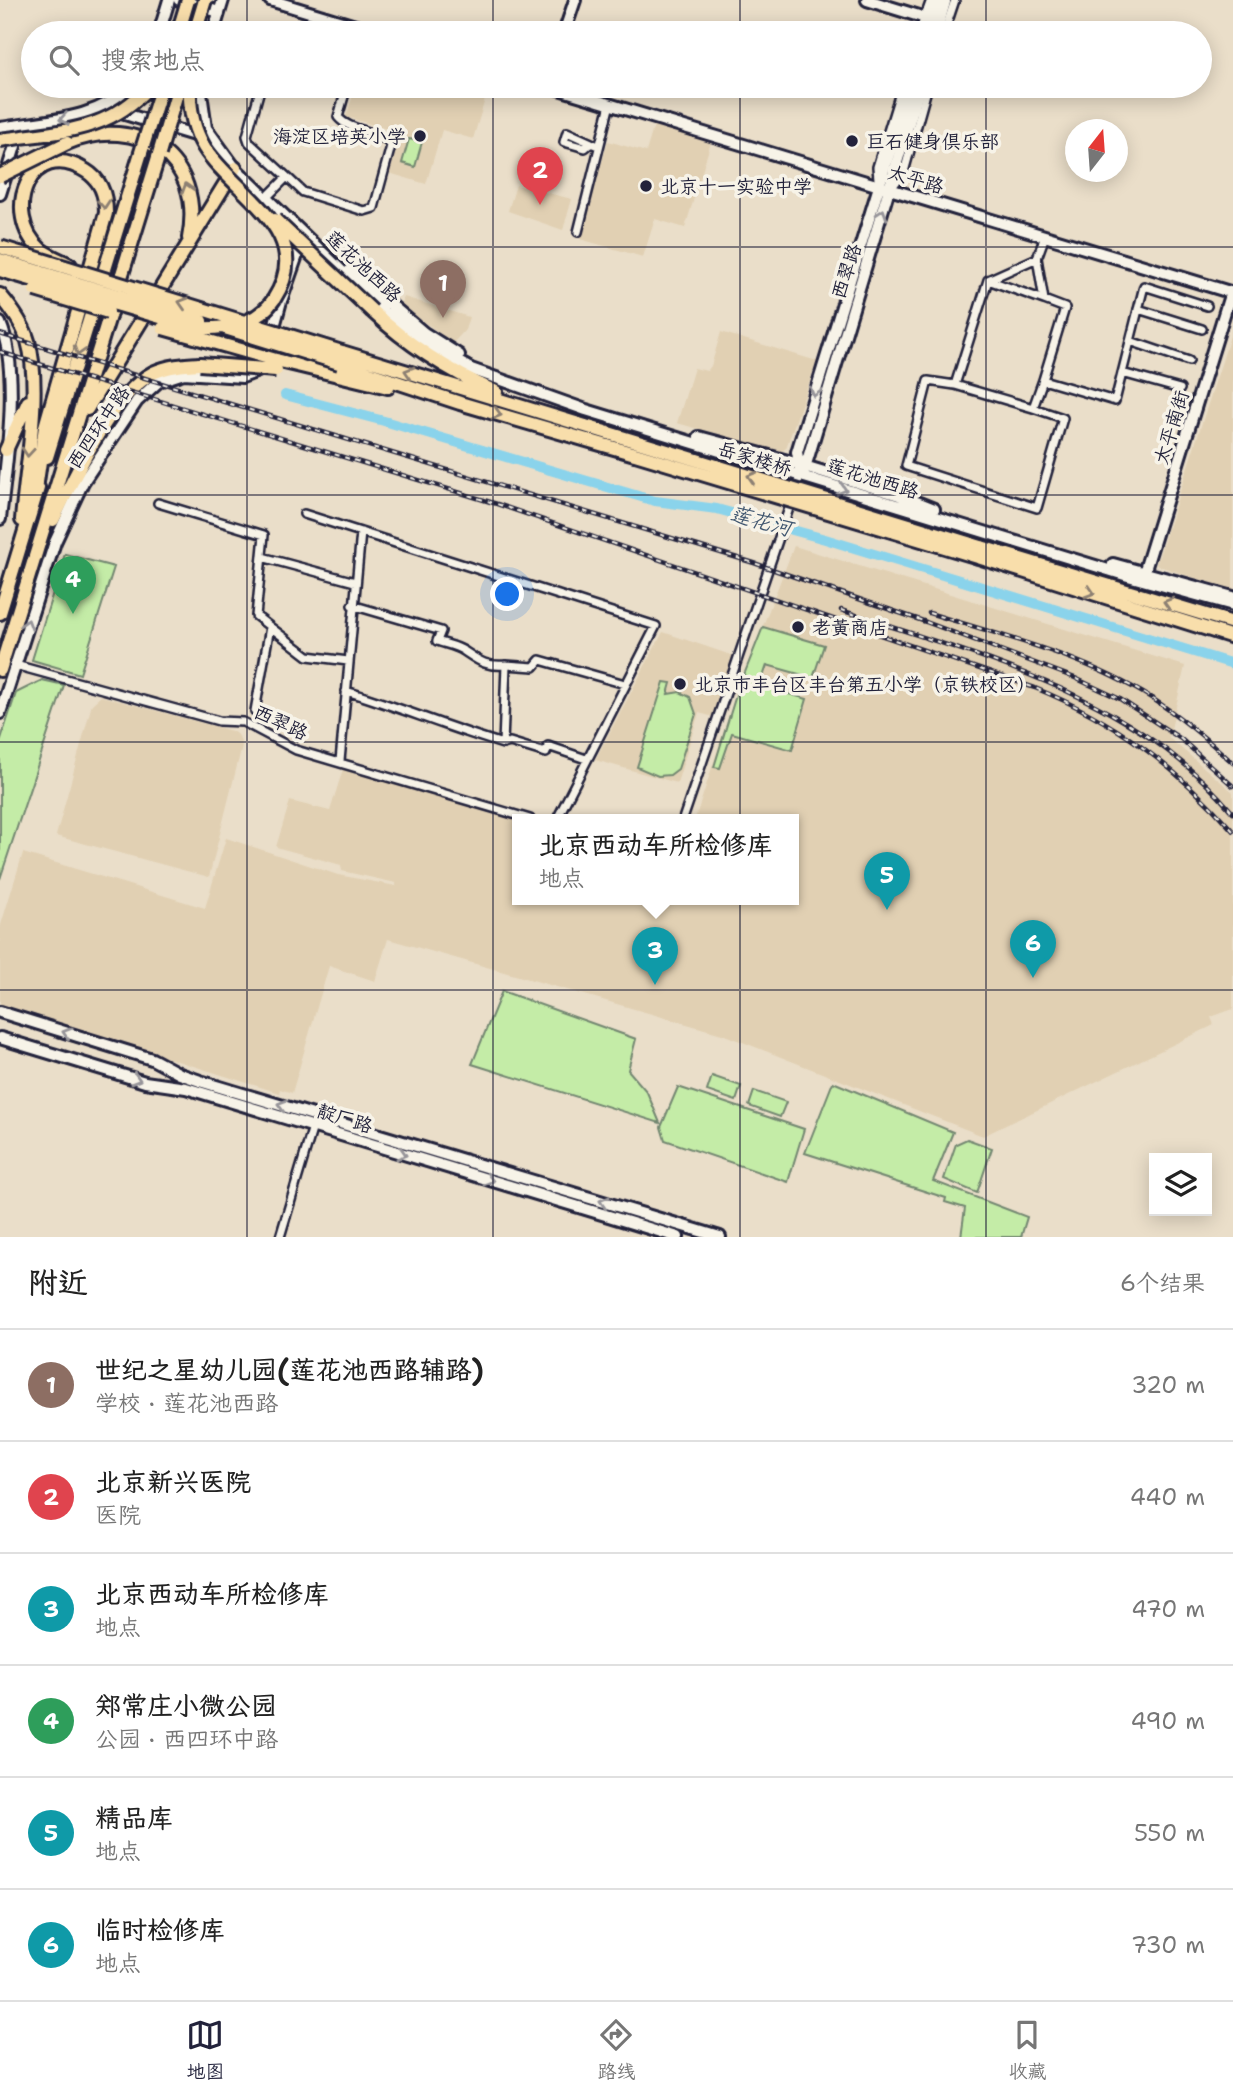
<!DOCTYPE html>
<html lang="zh">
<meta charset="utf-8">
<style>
body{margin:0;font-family:"Shantell Sans","LXGW WenKai TC",sans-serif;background:#f2f2f2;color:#222}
.controls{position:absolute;right:21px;bottom:21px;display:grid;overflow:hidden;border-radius:0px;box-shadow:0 4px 18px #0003}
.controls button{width:63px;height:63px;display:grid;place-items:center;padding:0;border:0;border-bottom:2px solid #e0e0e0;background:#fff;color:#222;font:35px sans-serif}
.compass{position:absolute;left:1065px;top:119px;width:63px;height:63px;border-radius:50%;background:#fff;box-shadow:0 4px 18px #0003;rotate:17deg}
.you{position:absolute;left:508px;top:595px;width:24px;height:24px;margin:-18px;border:5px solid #fff;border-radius:50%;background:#1a73e8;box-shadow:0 0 0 10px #1a73e833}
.badge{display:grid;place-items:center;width:46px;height:46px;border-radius:50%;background:#22223b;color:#fff;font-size:23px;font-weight:700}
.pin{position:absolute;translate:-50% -58px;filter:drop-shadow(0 2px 4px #0008)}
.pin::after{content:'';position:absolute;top:37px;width:24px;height:21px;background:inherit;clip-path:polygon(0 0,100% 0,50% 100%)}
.popup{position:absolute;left:512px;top:814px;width:287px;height:91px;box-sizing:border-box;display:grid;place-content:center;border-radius:0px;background:#fff;filter:drop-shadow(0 2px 5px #0005);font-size:23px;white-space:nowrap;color:#767676}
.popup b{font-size:26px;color:#222}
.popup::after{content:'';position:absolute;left:50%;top:100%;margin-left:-14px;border:14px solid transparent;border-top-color:#fff}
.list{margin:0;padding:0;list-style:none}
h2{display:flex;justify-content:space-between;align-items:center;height:91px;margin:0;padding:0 28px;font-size:30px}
h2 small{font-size:23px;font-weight:400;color:#767676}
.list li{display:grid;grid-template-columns:46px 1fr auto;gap:21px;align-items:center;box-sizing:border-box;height:112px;padding:0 28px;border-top:2px solid #e0e0e0}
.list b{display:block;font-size:26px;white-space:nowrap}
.list p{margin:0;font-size:23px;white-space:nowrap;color:#767676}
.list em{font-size:23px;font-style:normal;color:#767676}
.icon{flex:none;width:38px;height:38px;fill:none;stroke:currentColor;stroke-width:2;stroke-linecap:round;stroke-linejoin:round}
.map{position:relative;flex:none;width:1233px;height:1237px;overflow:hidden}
.search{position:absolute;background:#fff;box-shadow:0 4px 18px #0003;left:21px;right:21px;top:21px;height:77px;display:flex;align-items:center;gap:18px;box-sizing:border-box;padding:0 24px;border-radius:38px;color:#767676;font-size:26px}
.sheet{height:763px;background:#fff}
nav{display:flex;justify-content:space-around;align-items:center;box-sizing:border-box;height:98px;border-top:2px solid #e0e0e0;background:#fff;font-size:19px;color:#767676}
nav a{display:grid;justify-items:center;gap:4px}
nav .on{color:#22223b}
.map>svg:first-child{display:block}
</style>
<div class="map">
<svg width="1233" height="1237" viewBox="0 0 1233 1237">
<rect width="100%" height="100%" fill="#eadec9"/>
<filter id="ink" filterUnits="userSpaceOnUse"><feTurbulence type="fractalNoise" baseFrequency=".0143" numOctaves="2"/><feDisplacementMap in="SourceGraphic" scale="14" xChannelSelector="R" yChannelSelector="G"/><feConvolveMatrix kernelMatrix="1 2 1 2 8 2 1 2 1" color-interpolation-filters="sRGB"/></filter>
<g filter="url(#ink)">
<!-- built -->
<path fill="#e1d0b3" d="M356,86H489L473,139L442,130L426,184L389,173L400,133L346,117Z
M654,125L711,142L685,228L655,219L643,257L580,239L608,141L646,152Z
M516,185L572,199L563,230L508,211Z
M404,297L469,317L465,330L453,343L401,305Z
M1233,327V591L1156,565Z
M721,332L817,361L786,448L781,452L677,423L694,368L707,371L711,366Z
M794,546L1185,666L1169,738L1233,792V1009L1211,1017L1214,1025L983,1136L722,1034L388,939L375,981L329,966L292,1093L280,1089L279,1093L0,1005V928L23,853L205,908L226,838L338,875L396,886V883L342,871L341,865L276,847L290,801L330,811L343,769L517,819V899H793V819H695L736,695Z
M663,632L734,656L714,717L699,713L677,783L595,760Z
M101,696L232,731L239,736L242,746L209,877L56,836L92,704Z"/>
<!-- green -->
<path fill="#c4eca7" stroke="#738771" stroke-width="2" d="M409,139L422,142L415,167L402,163Z
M65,554L114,567L80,674L32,660Z
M763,627L824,645L813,678L767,665L760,686L807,699L792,750L732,733L720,768L714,767L736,695Z
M42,680L64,685L0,879V742L16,693Z
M664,682L671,683L668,694L680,692L690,697L696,714L678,769L670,775L658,776L637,767Z
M502,991L636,1039L628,1070L647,1092L660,1123L472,1064Z
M712,1076L741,1086L736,1101L707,1091Z
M833,1082L953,1132L933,1181L1027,1217L1021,1237H961L965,1208L945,1202L946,1198L805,1153Z
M678,1087L804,1129L788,1182L665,1140L661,1127Z
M754,1091L786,1102L780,1117L749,1106Z
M967,1139L992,1148L977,1193L944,1179L956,1144Z"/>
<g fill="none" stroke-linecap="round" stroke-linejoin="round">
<!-- river -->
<path stroke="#8ad3eb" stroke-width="10" d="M285,395L384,421L655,501L717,509L825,539L1233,664"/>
<defs>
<path id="street" d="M919,33L931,0
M944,33L955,0
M261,86L247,136L249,142L287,177L266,198
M591,143L585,148L564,142L567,132L598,146
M287,177L303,192L364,211L374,208L391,146C382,129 351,133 338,117L347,86
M878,179L877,167L902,86
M892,187L904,172L928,86
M578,232L610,104
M1045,236L1037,258L1044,300L1065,308L1043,380L1115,401L1144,286L1207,306
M1037,258L988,280L955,385L928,381L906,466L1037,508L1063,418L1033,408L1043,380
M988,280L1044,300
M1138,309L1202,329
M1130,341L1189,361
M1122,373L1180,389
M955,385L1033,408
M158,503L264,535L256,616L308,656L348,661
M304,514L656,626L557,819
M262,557L355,582
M352,605L441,631L437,641C445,644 457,646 464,651C479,661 486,667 506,665
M15,665L219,721L243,722L296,750L530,819
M346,691C399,707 449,728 503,744L510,742L546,753L548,746L586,759
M255,711L270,627
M503,744L506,665L534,667L540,660L625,684
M340,761L361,532
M683,819L800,476
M280,1237L314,1123"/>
<path id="secondary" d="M179,0L219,12
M270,0L378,33
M867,0L932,20
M159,33L169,0
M213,33L223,0
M564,33L575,0
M927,33L938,0
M936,33L945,2
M200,86L206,128L235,168L385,313L420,340L471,369L586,410L1128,576L1233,605
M549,86L1233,293
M115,111L204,138
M0,128C48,120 95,121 132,86
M0,194L20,130
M350,270L424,333L459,355
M0,323C21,371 6,467 0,519
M699,437L788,461L899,495L934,509
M800,469L797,452L910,86
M804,471L920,86
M1113,564L1233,597
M1144,573L1231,292
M0,713L55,542L83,482L137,401L159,381L184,373L242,377L258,371L265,360L281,301L303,238
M0,1012L152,1059L180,1074L203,1082L720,1237
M0,1038L145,1082L186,1088L678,1237"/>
<path id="highway" d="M67,143C138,113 205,159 189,238
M0,295C11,308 23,324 28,341C42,389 26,469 22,520
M372,311C409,346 449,371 496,392
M342,352L638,442
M276,360L388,387
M339,363L460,403L635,454
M87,409L235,168
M6,450L28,402
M47,457L143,146
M35,496L45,427L106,213C106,196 101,180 86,171C30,136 0,214 41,250C49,256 60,260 70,265
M53,520C75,477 110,396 153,373C168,366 184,365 200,364
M981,547L1233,623
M978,557L1233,637
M0,613L38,488
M0,670L159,154"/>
</defs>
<!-- street casing -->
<use href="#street" stroke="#22223b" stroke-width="12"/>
<!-- secondary casing -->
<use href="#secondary" stroke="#22223b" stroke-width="16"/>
<!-- highway casing -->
<use href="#highway" stroke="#22223b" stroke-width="18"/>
<!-- street -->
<use href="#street" stroke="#f7f3e8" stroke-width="7"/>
<!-- secondary -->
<use href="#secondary" stroke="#f7f3e8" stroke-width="10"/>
<!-- highway -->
<use href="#highway" stroke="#f8deab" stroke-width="12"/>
<defs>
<path id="rail" d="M0,334L754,563L926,622L1075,678L1120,699L1181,739L1233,786
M0,352L497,504L1035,688C1114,720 1177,767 1233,831
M841,610C982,658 1134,694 1233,813
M929,613C1006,637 1085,656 1153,699C1182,718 1208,740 1233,763"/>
</defs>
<!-- rail casing -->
<use href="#rail" stroke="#22223b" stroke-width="4.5"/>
<!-- rail -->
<use href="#rail" stroke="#f7f3e8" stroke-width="2" stroke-dasharray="5" stroke-linecap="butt"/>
<defs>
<path id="highway-bridge" d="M178,33L188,0
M195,33L205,0
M0,140C58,131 109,133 149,86
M143,146L162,86
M159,154L179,86
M0,176L67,143
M275,220L372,311
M0,247L342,352
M0,260L201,321
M0,270L198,328C227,329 257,325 274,299C318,231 233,194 204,147C193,128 189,108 190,86
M35,290L108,312
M163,328L276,360
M225,328L339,363
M200,364L276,370
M638,442L981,547
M635,454L978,557"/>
</defs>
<!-- highway-bridge casing -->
<use href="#highway-bridge" stroke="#22223b" stroke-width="18" stroke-linecap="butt"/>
<!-- highway-bridge -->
<use href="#highway-bridge" stroke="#f8deab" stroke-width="12"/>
</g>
<!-- one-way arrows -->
<defs><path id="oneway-chevron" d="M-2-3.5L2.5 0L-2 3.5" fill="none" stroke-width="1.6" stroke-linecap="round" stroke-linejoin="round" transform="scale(1.75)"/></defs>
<g stroke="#97959a">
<use href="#oneway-chevron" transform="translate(64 119) rotate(171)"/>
<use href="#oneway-chevron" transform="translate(882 214) rotate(-72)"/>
<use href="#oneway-chevron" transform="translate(815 392) rotate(107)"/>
<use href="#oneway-chevron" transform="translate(842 489) rotate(17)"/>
<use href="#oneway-chevron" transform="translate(27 624) rotate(-73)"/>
<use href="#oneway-chevron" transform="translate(67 1033) rotate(-163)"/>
<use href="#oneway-chevron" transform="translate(136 1079) rotate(16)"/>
<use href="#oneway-chevron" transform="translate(282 1105) rotate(-164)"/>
<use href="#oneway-chevron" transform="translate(402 1154) rotate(17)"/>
<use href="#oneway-chevron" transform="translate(489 1180) rotate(17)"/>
<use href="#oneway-chevron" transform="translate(604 1202) rotate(-163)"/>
</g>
<g stroke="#8d8073">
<use href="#oneway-chevron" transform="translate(187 188) rotate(-107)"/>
<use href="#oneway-chevron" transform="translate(104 204) rotate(86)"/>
<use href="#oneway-chevron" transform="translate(183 303) rotate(-163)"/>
<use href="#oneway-chevron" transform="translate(79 351) rotate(107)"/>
<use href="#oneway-chevron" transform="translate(409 372) rotate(-163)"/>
<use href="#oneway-chevron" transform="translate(497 414) rotate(16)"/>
<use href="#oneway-chevron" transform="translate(28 452) rotate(95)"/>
<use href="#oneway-chevron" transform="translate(752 477) rotate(-163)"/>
<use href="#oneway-chevron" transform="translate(1090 592) rotate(17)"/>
<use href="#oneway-chevron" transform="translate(1168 603) rotate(-163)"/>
</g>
</g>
<!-- grid -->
<path fill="none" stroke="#22223b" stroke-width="2" stroke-opacity="0.55" d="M247,0V33M493,0V33M740,0V33M986,0V33M247,86V1237M493,86V1237M740,86V1237M986,86V1237M0,247H1233M0,495H1233M0,742H1233M0,990H1233"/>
<!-- markers -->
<g fill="#22223b" stroke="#f7f3e8" stroke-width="2.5">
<circle cx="420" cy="136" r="7"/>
<circle cx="852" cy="141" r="7"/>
<circle cx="646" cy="186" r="7"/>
<circle cx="798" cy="627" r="7"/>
<circle cx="680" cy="684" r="7"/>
</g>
<g text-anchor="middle" stroke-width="7" stroke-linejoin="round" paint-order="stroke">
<!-- poi labels -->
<g font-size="19" fill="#22223b" stroke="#f7f3e8" text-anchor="start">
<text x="406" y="143" text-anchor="end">海淀区培英小学</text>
<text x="866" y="148">巨石健身俱乐部</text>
<text x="660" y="193">北京十一实验中学</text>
<text x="812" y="634">老黄商店</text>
<text x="694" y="691">北京市丰台区丰台第五小学（京铁校区）</text>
</g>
<!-- street labels -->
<g font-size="19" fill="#22223b" stroke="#f7f3e8">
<text transform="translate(916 179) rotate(16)" y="7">太平路</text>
<text transform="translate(364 266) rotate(43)" y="7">莲花池西路</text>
<text transform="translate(846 271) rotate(-72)" y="7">西翠路</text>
<text transform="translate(98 427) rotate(-56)" y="7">西四环中路</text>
<text transform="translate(1171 427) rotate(-73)" y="7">太平南街</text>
<text transform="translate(755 458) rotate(17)" y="7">岳家楼桥</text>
<text transform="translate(873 478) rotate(17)" y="7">莲花池西路</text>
<text transform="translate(281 722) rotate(25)" y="7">西翠路</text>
<text transform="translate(345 1118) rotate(17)" y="7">靛厂路</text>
</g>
<!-- water labels -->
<g font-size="21" font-style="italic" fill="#415770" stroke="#f7f3e8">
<text transform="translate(761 521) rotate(15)" y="7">莲花河</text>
</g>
</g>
</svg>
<div class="controls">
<button><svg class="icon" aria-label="layers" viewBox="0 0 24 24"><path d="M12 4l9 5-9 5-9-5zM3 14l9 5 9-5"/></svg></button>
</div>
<svg class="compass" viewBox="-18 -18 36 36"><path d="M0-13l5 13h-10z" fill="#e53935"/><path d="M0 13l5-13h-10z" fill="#767676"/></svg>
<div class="you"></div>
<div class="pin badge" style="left:443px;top:318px;background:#8d6e63">1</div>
<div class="pin badge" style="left:540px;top:205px;background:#e0444e">2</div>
<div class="pin badge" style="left:655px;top:985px;background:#0f9aa8">3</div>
<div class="popup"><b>北京西动车所检修库</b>地点</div>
<div class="pin badge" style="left:73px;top:614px;background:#2e9e5b">4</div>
<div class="pin badge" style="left:887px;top:910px;background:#0f9aa8">5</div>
<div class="pin badge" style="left:1033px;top:978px;background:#0f9aa8">6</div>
<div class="search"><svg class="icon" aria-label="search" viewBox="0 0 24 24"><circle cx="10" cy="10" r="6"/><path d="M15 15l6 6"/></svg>搜索地点</div>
</div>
<section class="sheet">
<h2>附近<small>6个结果</small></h2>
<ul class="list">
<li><span class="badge" style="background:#8d6e63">1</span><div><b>世纪之星幼儿园(莲花池西路辅路)</b><p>学校 · 莲花池西路</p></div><em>320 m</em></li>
<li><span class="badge" style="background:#e0444e">2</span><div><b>北京新兴医院</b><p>医院</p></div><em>440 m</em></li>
<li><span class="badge" style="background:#0f9aa8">3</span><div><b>北京西动车所检修库</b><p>地点</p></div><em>470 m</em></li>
<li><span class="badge" style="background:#2e9e5b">4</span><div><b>郑常庄小微公园</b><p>公园 · 西四环中路</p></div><em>490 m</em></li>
<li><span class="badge" style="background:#0f9aa8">5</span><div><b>精品库</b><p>地点</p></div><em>550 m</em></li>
<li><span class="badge" style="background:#0f9aa8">6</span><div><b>临时检修库</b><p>地点</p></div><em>730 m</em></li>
</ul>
</section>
<nav>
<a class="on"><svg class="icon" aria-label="map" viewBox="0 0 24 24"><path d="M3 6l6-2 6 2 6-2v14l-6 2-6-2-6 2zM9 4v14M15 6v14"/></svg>地图</a>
<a><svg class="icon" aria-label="directions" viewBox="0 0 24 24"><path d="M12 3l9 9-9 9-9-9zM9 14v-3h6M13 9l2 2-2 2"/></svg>路线</a>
<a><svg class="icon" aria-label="saved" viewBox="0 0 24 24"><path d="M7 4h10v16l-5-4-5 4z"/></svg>收藏</a>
</nav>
